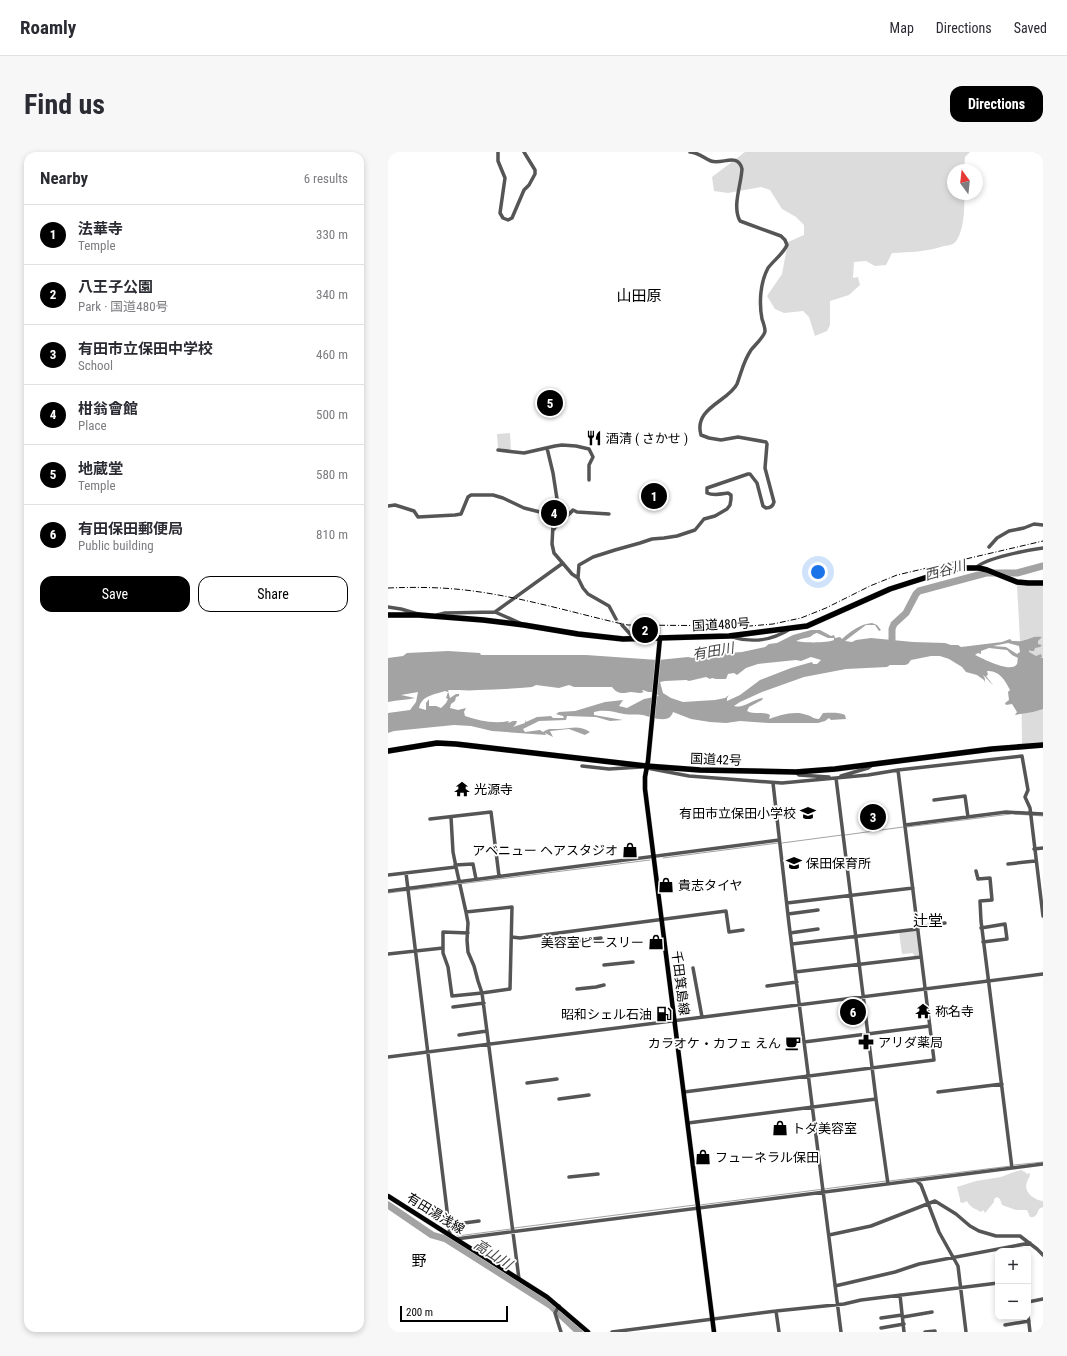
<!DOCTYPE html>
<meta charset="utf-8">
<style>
body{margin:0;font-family:"Roboto Condensed","Noto Sans JP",sans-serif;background:#f7f7f7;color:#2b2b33}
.controls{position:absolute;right:12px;bottom:12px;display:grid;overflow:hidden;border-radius:8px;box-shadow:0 2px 6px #0003}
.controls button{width:36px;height:36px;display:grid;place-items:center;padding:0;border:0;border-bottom:1px solid #e1e1e2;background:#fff;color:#2b2b33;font:20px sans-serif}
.compass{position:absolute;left:559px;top:12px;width:36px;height:36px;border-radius:50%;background:#fff;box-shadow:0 2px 6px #0003;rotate:345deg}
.scale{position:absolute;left:12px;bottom:10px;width:108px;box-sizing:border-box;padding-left:4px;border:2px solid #000;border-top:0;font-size:11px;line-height:14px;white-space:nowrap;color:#000;-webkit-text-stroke:3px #fff;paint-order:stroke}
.you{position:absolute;left:430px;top:420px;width:14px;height:14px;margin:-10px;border:3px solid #fff;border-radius:50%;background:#1a73e8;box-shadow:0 0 0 6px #1a73e833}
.badge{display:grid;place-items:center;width:26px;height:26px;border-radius:50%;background:#000;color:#fff;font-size:13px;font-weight:700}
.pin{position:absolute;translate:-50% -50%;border:2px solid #fff;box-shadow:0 1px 4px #0006}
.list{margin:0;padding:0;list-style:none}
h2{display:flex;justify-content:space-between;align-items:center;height:52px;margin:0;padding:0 16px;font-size:17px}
h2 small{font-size:13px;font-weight:400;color:#7c7c81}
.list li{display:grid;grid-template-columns:26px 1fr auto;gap:12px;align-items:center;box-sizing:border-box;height:60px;padding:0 16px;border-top:1px solid #e1e1e2}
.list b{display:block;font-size:15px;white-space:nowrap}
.list p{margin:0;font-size:13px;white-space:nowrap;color:#7c7c81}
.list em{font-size:13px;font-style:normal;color:#7c7c81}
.actions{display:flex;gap:8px;padding:12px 16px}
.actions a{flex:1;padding:9px 0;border:1px solid #000;border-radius:12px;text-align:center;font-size:14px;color:#000}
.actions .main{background:#000;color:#fff}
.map{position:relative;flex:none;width:655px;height:1180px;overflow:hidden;border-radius:12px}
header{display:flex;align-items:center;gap:24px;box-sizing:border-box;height:56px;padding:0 20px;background:#fff;border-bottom:1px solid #e1e1e2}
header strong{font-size:19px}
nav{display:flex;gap:22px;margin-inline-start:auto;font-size:14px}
.intro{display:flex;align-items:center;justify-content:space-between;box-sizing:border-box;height:96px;padding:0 24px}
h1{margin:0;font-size:28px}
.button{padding:10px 18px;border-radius:12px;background:#000;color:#fff;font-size:14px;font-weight:700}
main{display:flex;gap:24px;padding:0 24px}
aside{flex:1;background:#fff;border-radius:12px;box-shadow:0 2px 6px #0003}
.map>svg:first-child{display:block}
</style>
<header>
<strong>Roamly</strong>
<nav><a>Map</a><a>Directions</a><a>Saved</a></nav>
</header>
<div class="intro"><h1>Find us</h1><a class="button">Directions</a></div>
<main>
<aside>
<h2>Nearby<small>6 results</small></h2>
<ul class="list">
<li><span class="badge">1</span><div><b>法華寺</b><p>Temple</p></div><em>330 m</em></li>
<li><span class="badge">2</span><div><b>八王子公園</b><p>Park · 国道480号</p></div><em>340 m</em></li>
<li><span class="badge">3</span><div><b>有田市立保田中学校</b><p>School</p></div><em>460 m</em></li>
<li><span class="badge">4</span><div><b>柑翁會館</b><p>Place</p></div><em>500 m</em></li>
<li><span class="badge">5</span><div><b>地蔵堂</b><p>Temple</p></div><em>580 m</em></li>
<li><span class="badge">6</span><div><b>有田保田郵便局</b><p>Public building</p></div><em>810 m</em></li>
</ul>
<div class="actions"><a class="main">Save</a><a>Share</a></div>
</aside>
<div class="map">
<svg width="655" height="1180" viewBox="0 0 655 1180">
<rect width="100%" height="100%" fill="#fff"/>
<!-- green -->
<path fill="#dcdcdc" d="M357,0H582L577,5L576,18H565V42H576C577,54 576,85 565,92C562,93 558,94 556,94C538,100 522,100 504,101L498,113L487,114L478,109L466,110L465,126L470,125L472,133L461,143L442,149V173L439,179L427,184L421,165L415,159L396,161L387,157L379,144L394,122L400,90L416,83V73L408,65L394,57L382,38L373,35L340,41L326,39L324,25Z
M122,281L123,299L110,297L109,282Z
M629,433L655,434V591L634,593L633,507Z
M241,474L273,475V482H248L243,481Z
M529,778L532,803L526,804L525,801L514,802L511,780Z
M633,1018L637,1020L639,1022L642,1021C642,1026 640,1026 639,1030C635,1040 646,1048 655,1049V1055L651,1057C649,1062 648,1066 642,1065L639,1058H628L614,1053L612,1047L609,1045L606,1047V1050L597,1061L595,1058L593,1060C588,1057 581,1055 579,1049L575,1051L572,1050V1047L569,1035L588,1029L613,1025L626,1020Z"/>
<!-- water -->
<path fill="#a3a3a3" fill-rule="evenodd" d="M484,471L489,473L493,478L491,479L487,473H478L457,489L464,490L468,488L483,486L525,490L557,491L563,493H570L573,495L614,490L622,487L624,489C628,489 633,490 637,488C645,486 645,484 654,485L650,489V492L654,493L652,495L647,496L646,499H643L641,498V500L648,504L653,502L654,505L652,506H655V557L645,560L627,563L629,560L624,552L618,553L617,551L621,548L620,540L622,538C617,528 611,518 599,519L600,523L598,524L605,533C601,530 599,526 595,523L597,527L596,531V528L589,523L578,520L574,515L561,507L552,504H543L523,508L520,512L517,513H502L499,515L458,517L416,525L374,540L352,550L346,554C356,557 365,547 375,546L374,548L361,555L359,559C366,563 375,559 382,563L381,567C391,563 408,558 419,563C424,564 425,567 431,567L435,561C443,561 450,560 457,563L458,567L443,568L441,566L437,569L430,571H380L352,569L338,571L322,570L303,567L285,560C285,561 283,564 282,565C276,570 262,565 255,563C249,562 242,563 236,562C226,560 217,557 206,560V563L235,568L222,569L208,565L179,564L178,568L151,569L135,577L137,580L152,578L155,580C160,576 164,577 170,577C182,577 190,572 202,580L197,583L181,577L162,579L165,585L157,581L158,583L104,579L83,574L66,573L6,579L0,581V561L22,558L28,550L30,540L13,543L27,546C18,548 10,548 0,550V506L15,504L19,501L60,499L92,501L93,503H198L270,508L300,505L305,506L309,504L319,505L327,502L354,500L377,495L381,492L389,491L405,483L423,478H432L443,484L446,483L447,486L452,485L454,487C463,479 472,472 484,471ZM429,481L440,486H446V488C441,491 415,491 408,489L413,487L422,485L426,482ZM620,491L631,494L632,500L629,502L618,495L605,494ZM601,496L619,498L624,503L630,506C629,508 630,510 629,512C623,522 594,506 587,503L590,501L593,502V499ZM423,505L433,508L429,512H425L424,510L403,516L372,528L352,543L339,549V546L341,543L337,546L327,548L295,550L283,546L275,541L272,530L277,529L298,528L301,529L318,525L322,527L324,526L328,527H338L340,522L346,521L349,523L358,516L370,512L408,508L413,509ZM148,533L171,536L181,533L186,535H224C230,543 235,541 243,540C248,540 251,542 256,540L254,539L255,538L260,540H266L271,544L256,547L239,556L231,554L235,548L217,550L187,559L171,560L168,562L171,563L175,564L176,566H165L163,564L149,565L138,570L137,568V571L125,575L128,572L129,569H125L120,571L121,569C106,572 92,569 77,564L76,560L78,556L70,558L62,556L63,552L67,549L68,545L71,544V542H68L62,546L60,539L61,538C70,538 82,539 90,538C108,537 126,537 144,535ZM57,539L60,540L58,546L60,547L58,551L53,556L48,554H41V547L38,551V558L31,556C34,543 46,543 57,539Z"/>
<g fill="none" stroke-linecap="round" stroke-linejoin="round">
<!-- stream -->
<path stroke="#a3a3a3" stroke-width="1" d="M626,662L655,664
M519,675L623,662
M457,683L515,675
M394,691L454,683
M275,706L390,691
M0,741L262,708
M626,1013L655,1010
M501,1029L623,1014
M312,1053L498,1029
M126,1076L307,1053
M69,1084L123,1077
M58,1087L61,1086"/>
<!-- river -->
<path stroke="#a3a3a3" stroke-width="7" d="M504,496V477L506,472L518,461L528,442L531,439L598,421H629L655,414
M0,1053L44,1083L58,1087L162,1153L191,1180"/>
<!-- minor-tunnel -->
<path stroke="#d9d9d9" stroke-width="3.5" stroke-dasharray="3.5 2" stroke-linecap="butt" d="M228,467L234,473"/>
<defs>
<path id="major" d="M272,486L260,609L257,625V637L326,1180
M0,1044L159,1145L200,1180"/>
<path id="highway" d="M0,463H31L95,468L136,473L190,482L235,487L341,484L419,474L502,437L555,420L573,416H591L599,418L629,430L640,431H655
M0,599L49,591L68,592L258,614L312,618L408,620L447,617L604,597L655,593"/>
</defs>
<!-- major casing -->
<use href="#major" stroke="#dbdbdb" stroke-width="5.5"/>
<!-- highway casing -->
<use href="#highway" stroke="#dbdbdb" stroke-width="6"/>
<!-- minor -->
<path stroke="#555" stroke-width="3.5" d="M110,0V9L117,26L112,61L115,66L120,68L124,66L136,38L141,33L147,22V18L136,0
M110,298L136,301L167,294L174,293L188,294L201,297L205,305L201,313V328
M0,354L7,353L26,359L30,365L67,363L73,362L80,345L83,343H105L115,346L136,356L152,360L157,362L165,373L164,392L166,401L184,422L190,426
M157,362L169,347L165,321L159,296
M166,377C171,369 179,365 185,358L189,360L221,362
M601,395L609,386L621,379L636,376L646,372L655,373
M589,415C598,406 640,398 655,396
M0,455L13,457L30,462
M107,460L175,411
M49,463L57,461L107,460L132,471
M228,467L221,454L200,442L195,436L190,426L191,413L205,405L227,398L252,391L264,387L276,386L289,384L307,378L316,367L327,364L339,357L342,353L343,347V343L340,341C333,342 326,344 319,341V336L360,322H362L369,331L375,354L378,356C382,356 385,354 386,350L377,316L379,292L378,290L350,285L333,288L321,286L313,283C305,256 341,249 349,232C354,219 355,210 363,198C366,194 377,184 377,179C377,175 375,170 374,167C371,151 372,131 380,116C386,108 395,102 399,93L397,88L393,84L352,69C344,54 353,34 354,17C350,0 334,13 323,9C315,6 312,1 302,0
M234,473L243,483H268L270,486
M344,485C365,491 383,489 402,477
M194,614L221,617L253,615
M259,616L301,624L394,631L480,623L510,618L634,604L640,638L637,645L642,656L655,764
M408,620L411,623L441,625
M453,624L480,616L484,613
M448,626L488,947L500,1032
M385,631L401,772L453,1180
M546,648L577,644L580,665
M63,665L65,700L68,715
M42,667L103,660L111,724
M517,673L618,660L655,662
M646,697L655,696
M620,712L647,709
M67,713L85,712L88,727
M588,719L590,727L602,726L604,748L592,749L593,769L624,1016
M18,721L62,1083
M0,723L68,715L78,760L124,755L122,837L94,841L131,1127
M0,739L391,688
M399,751L525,736
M78,760L80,771L79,788L80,800L86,814L90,829L94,841L64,844L60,815L55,801V780L80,781
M400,762L430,758
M530,775L557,771
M593,776L617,772L619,787L595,790
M402,781L430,777
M124,785L132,786L338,759L341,780L355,778
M188,789L213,786
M404,792L530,777
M0,802L55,796
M216,813L245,810
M305,816L314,865
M407,820L533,805
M379,834L409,830
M189,837L208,835L216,833
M65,855L96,851
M71,883L99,879
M416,890L542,874
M0,905L655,822
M139,931L169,927
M296,940L546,908L510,618
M550,940L614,932
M171,947L201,943
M300,971L488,947
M181,1025L210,1022
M529,1029L533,1033L551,1080L570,1114L578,1180
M61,1073L91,1069
M441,1083L483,1074L547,1049L568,1062L582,1074L591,1079L608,1084H632L649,1097L655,1103
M68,1087L655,1012
M447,1134L507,1120L531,1112L642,1091
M512,1143L516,1180
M640,1150L655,1147
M171,1154L167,1161L173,1180
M388,1159L391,1180
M640,1163L642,1180
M515,1165L544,1160
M493,1166L514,1163
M617,1173L641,1169
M493,1176L516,1172
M224,1180L388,1159L456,1152L473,1148L610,1131
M537,1180L547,1179"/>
<!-- major -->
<use href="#major" stroke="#000" stroke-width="4.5"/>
<!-- highway -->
<use href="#highway" stroke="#000" stroke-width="5.5"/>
<!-- rail -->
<path stroke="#000" stroke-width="1" stroke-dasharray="6 2 1 2" stroke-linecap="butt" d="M0,436C25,435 51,435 77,438C129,444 179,459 230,471L240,473L362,474L385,472L413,466L438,456L482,434L509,423L655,389"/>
</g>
<!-- icons -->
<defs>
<symbol id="restaurant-bare" viewBox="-9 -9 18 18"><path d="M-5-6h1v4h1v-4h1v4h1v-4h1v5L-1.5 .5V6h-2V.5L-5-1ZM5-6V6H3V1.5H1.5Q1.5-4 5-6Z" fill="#000" stroke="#fff" stroke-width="2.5" paint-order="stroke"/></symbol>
<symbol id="temple-bare" viewBox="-9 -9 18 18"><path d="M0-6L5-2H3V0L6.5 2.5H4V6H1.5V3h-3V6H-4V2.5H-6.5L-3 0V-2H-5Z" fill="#000" stroke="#fff" stroke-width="2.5" paint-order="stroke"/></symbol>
<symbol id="school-bare" viewBox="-9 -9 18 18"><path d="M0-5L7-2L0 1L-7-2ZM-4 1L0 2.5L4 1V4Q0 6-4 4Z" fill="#000" stroke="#fff" stroke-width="2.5" paint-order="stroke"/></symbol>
<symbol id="shop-bare" viewBox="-9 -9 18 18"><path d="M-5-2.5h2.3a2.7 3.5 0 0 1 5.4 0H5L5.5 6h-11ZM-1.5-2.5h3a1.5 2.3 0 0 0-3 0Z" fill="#000" stroke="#fff" stroke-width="2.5" paint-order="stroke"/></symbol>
<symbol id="fuel-bare" viewBox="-9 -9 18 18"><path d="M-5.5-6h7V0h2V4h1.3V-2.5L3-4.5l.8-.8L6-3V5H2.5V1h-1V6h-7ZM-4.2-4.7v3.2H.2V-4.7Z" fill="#000" stroke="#fff" stroke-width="2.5" paint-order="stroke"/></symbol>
<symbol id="pharmacy-bare" viewBox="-9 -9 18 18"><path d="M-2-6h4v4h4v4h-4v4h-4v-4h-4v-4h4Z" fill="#000" stroke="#fff" stroke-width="2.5" paint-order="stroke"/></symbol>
<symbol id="cafe-bare" viewBox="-9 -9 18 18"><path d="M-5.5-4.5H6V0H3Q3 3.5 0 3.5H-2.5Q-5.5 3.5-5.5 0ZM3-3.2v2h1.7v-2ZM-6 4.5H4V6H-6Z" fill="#000" stroke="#fff" stroke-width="2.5" paint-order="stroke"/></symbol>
</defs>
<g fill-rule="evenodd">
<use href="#restaurant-bare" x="195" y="275" width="22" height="22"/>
<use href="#temple-bare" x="63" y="626" width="22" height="22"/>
<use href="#school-bare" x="409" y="650" width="22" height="22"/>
<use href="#shop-bare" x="231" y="687" width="22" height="22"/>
<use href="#school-bare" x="395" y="700" width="22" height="22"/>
<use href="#shop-bare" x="267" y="722" width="22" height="22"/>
<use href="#shop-bare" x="257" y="779" width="22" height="22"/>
<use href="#temple-bare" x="524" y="848" width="22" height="22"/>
<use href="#fuel-bare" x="265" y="851" width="22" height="22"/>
<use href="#pharmacy-bare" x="467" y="879" width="22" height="22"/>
<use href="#cafe-bare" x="394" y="880" width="22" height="22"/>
<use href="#shop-bare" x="381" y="965" width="22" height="22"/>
<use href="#shop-bare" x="304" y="994" width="22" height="22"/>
</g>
<g text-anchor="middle" stroke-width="3.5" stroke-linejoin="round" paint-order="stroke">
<!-- poi labels -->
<g font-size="13" fill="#000" stroke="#fff" text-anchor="start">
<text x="218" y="291">酒清 ( さかせ )</text>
<text x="86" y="642">光源寺</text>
<text x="408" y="666" text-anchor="end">有田市立保田小学校</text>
<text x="230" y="703" text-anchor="end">アベニュー ヘアスタジオ</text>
<text x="418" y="716">保田保育所</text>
<text x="290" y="738">貴志タイヤ</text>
<text x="256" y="795" text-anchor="end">美容室ピースリー</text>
<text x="547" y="864">称名寺</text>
<text x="264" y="867" text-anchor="end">昭和シェル石油</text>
<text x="490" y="895">アリダ薬局</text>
<text x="393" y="896" text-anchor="end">カラオケ・カフェ えん</text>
<text x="404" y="981">トダ美容室</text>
<text x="327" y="1010">フューネラル保田</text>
</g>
<!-- street labels -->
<g font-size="13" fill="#000" stroke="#fff">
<text transform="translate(333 472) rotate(-3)" y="5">国道480号</text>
<text transform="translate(328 607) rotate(2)" y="5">国道42号</text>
<text transform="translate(293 831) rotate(83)" y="5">千田箕島線</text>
<text transform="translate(48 1061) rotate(32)" y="5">有田湯浅線</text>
</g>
<!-- water labels -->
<g font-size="14" font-style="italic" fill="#444" stroke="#fff">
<text transform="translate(557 418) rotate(-15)" y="5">西谷川</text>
<text transform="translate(325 499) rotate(-10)" y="5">有田川</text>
<text transform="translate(105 1102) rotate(33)" y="5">高山川</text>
</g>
<!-- quarter labels -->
<g font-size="15" fill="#000" stroke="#fff">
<text x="251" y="149">山田原</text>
<text x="540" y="774">辻堂</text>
<text x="31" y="1114">野</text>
</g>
</g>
</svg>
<div class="controls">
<button>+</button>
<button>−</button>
</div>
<svg class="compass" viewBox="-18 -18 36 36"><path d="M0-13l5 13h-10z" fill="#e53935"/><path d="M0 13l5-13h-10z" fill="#7c7c81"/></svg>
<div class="scale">200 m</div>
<div class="you"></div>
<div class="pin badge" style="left:266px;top:344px">1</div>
<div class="pin badge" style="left:257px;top:478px">2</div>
<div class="pin badge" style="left:485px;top:665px">3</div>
<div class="pin badge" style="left:166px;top:361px">4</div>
<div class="pin badge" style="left:162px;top:251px">5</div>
<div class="pin badge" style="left:465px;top:860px">6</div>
</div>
</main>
